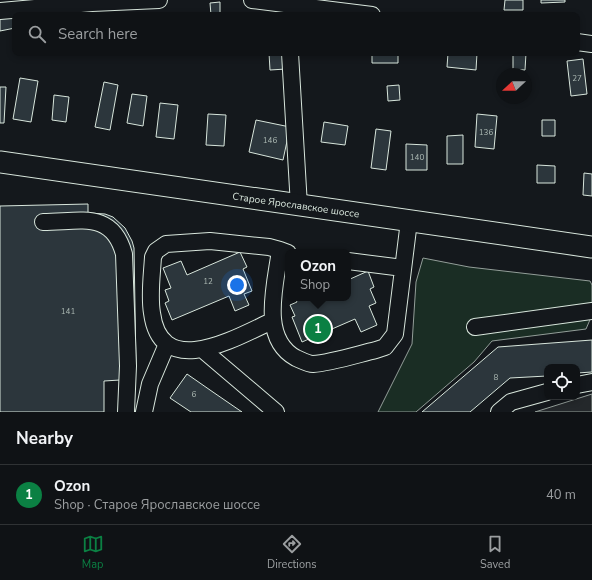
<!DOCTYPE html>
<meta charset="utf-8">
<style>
body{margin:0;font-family:"Nunito Sans",sans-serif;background:#1d2022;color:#f1f3f6}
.controls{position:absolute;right:12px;bottom:12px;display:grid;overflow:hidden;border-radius:8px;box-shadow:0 2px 6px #0003}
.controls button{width:36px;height:36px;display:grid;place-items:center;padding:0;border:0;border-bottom:1px solid #2f3234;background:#0f1215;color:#f1f3f6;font:20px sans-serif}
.compass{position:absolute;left:496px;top:68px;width:36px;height:36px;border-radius:50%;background:#0f1215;box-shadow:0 2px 6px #0003;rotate:248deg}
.you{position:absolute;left:237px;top:285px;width:14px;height:14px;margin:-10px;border:3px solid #fff;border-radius:50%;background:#1a73e8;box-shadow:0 0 0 6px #1a73e833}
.badge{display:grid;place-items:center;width:26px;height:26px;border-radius:50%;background:#0b8043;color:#fff;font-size:13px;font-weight:700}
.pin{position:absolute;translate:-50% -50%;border:2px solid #fff;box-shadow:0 1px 4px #0006}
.popup{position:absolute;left:285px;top:249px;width:66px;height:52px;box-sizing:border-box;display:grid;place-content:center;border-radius:8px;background:#0f1215;filter:drop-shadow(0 1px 3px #0005);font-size:13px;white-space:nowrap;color:#9b9ea0}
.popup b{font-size:15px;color:#f1f3f6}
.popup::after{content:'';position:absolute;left:50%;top:100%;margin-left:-8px;border:8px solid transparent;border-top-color:#0f1215}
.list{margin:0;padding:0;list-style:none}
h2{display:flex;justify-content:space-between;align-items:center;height:52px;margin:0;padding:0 16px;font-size:17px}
h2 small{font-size:13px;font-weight:400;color:#9b9ea0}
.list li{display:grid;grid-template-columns:26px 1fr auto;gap:12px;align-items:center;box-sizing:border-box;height:60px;padding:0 16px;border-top:1px solid #2f3234}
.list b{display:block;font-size:15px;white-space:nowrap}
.list p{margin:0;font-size:13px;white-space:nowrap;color:#9b9ea0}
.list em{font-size:13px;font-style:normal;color:#9b9ea0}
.icon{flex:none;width:22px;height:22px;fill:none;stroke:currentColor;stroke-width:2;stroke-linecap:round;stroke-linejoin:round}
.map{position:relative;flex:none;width:592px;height:412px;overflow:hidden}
.search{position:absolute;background:#0f1215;box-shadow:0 2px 6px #0003;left:12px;right:12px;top:12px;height:44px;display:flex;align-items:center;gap:10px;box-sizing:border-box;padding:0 14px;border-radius:8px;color:#9b9ea0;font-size:15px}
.sheet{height:112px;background:#0f1215}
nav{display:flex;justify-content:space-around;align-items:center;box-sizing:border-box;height:56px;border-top:1px solid #2f3234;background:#0f1215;font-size:11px;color:#9b9ea0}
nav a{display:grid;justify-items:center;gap:2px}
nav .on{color:#0b8043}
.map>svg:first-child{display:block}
</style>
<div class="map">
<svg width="592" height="412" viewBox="0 0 592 412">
<rect width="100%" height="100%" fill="#14181c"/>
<!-- green -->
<path fill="#1a2d24" stroke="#939e99" d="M423,258L469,267L590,281L592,285V315L586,329L492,341L474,362L416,412H378L412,344L416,282Z"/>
<!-- parking -->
<path fill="#24282b" stroke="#939e99" d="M592,394V412H535Z"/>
<!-- building -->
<path fill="#2c363c" stroke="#d8e6dc" d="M505,0H523V10H504Z
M541,0H565V2L541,3Z
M220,2V15H211L210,3Z
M15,15V28L0,31V16Z
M269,53H285L286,69L270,70Z
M372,53H398V63H372Z
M448,53H477L476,70L447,67Z
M513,53H526L525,70L513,69Z
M583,59L587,94L571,96L567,61Z
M20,78L38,81L31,122L13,119Z
M104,82L118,85L110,130L95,127Z
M399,85L400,100L388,101L387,86Z
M0,87H6L4,123H0Z
M132,94L147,96L143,126L127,123Z
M54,95L69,97L66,122L52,120Z
M160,103L178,105L174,139L156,137Z
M208,114L226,115L224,146L206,145Z
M477,114L497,116L494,149L475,147Z
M256,120L290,127L283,160L249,152Z
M542,120H555V136H542Z
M324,122L348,126L345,145L321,142Z
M376,129L391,131L386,170L371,168Z
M463,135V164H447V136Z
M406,144L427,145V170H406Z
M537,165L555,166V183H537Z
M584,173L592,174V196L583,195Z
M88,204V213L105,214L113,217L125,228L132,241L134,248L136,366H120V380L104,381V412H0V206Z
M240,252L247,267L243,269L252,291L244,294L249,305L235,311L229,296L172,320L165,303L169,301L165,290L171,288L163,268L181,261L187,275Z
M368,271L374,287L370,289L376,303L369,306L377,325L361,332L355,319L302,342L292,317L295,316L290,305L297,302L295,298H348V280Z
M592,340V372L577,373V367H547V376L510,378L470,412H422L498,347Z
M187,374L210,390L242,412H191L170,398Z"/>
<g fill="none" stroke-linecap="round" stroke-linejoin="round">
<defs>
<path id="minor" d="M252,0L372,15
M0,11L92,3L159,0
M577,42L592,44
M290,53L299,206
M43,222C80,222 112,210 124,254L128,366L126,412
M288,253L280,250C276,283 259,338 296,358C301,360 308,364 313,364C330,363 359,354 376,350L385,347L395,334L409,221
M348,261L403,268
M272,321C237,337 161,382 152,313C149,295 152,275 153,257L156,251L166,244L210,241L269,247L280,250
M475,327L592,311
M203,350L276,412
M577,385L592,382
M144,412L150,384L167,344
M499,412L511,402L547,392"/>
<g id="major">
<path id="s1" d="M0,162L592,247"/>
</g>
</defs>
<!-- minor casing -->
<use href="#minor" stroke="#d8e6dc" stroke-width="18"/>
<!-- major casing -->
<use href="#major" stroke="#d8e6dc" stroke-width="23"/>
<!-- minor -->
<use href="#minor" stroke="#14181c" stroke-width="16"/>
<!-- major -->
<use href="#major" stroke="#14181c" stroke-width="21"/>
</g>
<g text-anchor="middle" stroke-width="3" stroke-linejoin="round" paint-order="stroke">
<!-- number labels -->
<g font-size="8" fill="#adbab4">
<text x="577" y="81">27</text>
<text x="486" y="135">136</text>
<text x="270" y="143">146</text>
<text x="417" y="160">140</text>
<text x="208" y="284">12</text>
<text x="68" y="314">141</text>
<text x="496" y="380">8</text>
<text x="194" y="397">6</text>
</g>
<!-- street labels -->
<g font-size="10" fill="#d8e6dc" stroke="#14181c">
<text dy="4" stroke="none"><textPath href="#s1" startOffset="299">Старое Ярославское шоссе</textPath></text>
</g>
</g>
</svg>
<div class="controls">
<button><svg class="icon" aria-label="locate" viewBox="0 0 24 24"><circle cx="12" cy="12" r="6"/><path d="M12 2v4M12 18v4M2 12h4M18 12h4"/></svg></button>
</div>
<svg class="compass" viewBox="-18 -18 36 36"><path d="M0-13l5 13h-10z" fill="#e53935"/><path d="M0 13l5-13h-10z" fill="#9b9ea0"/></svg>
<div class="you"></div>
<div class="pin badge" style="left:318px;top:329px">1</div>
<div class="popup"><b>Ozon</b>Shop</div>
<div class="search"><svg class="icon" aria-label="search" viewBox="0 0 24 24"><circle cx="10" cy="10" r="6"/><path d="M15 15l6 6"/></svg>Search here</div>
</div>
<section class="sheet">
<h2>Nearby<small></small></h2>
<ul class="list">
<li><span class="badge">1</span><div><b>Ozon</b><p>Shop · Старое Ярославское шоссе</p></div><em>40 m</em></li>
</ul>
</section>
<nav>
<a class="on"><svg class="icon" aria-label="map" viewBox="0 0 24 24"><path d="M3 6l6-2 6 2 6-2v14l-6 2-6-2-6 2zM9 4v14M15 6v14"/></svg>Map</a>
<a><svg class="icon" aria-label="directions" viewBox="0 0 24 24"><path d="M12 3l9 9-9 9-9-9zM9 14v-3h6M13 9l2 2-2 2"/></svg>Directions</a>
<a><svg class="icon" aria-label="saved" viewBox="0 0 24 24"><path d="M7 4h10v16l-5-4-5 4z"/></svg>Saved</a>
</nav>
